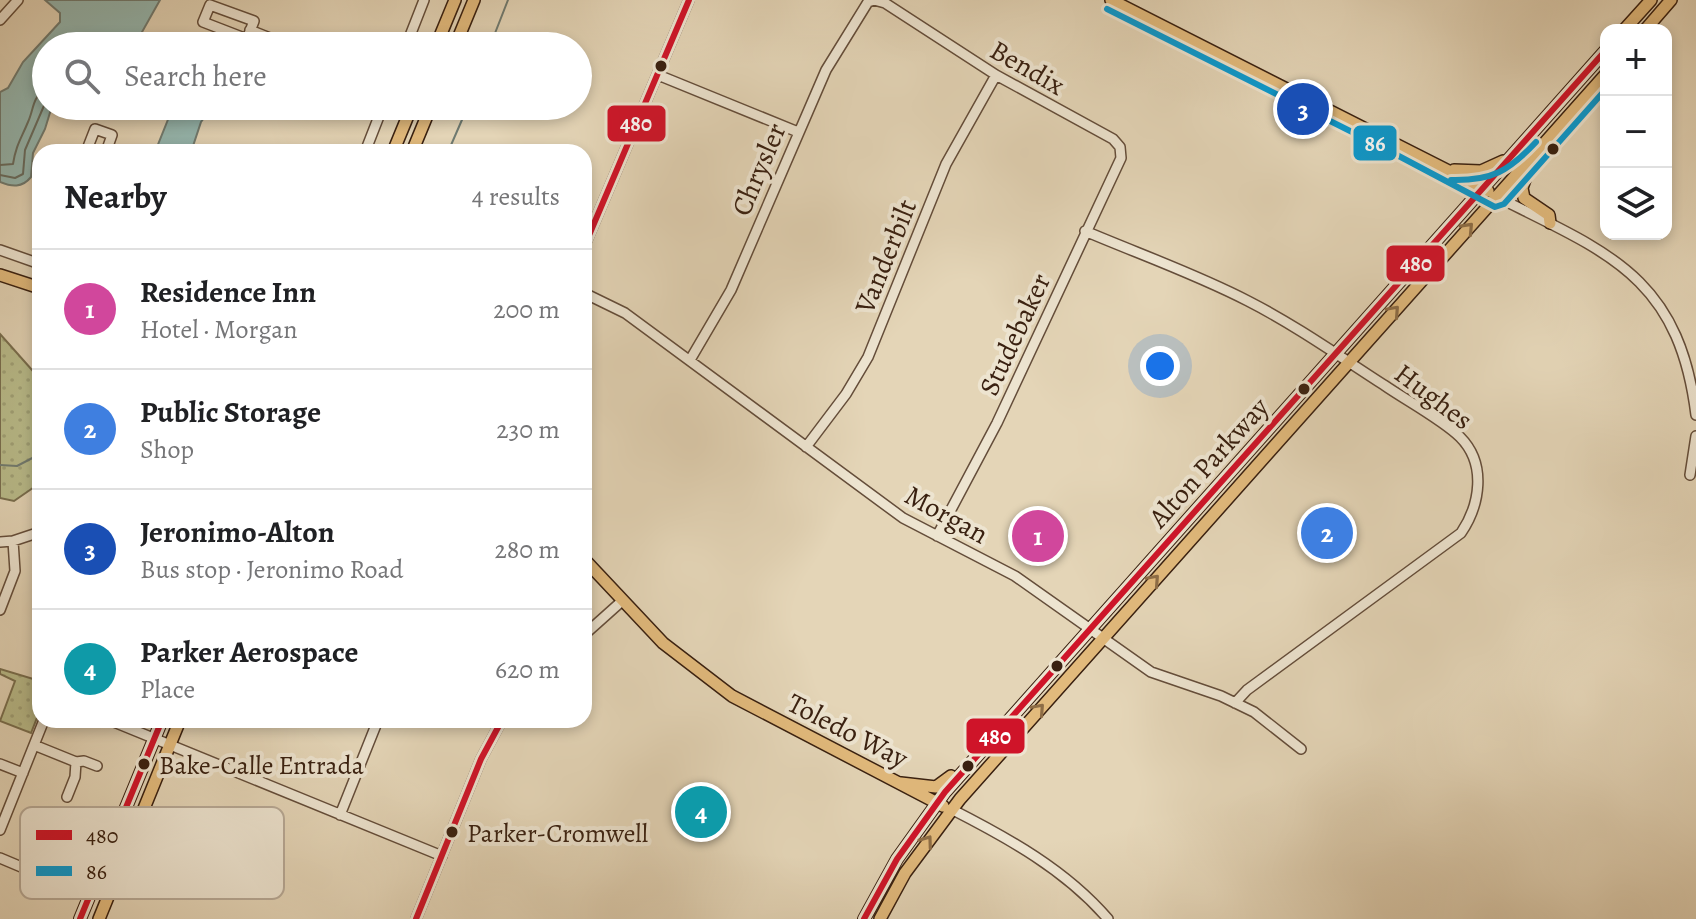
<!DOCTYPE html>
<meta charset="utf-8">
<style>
body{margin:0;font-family:Alegreya,serif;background:#f2f2f2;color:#202124}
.controls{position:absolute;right:24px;top:24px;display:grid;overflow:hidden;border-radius:16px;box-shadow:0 4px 12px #0003}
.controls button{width:72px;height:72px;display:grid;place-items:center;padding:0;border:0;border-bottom:2px solid #e0e0e0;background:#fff;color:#202124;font:40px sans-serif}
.you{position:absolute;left:1160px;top:366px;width:28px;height:28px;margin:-20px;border:6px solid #fff;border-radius:50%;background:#1a73e8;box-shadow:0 0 0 12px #1a73e833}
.badge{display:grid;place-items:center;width:52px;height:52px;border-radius:50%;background:#0b8043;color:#fff;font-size:26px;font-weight:700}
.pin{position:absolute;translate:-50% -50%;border:4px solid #fff;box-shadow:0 2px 8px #0006}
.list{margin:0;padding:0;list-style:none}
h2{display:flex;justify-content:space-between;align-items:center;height:104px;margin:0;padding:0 32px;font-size:34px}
h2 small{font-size:26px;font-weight:400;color:#757577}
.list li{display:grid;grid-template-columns:52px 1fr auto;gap:24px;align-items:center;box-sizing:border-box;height:120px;padding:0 32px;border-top:2px solid #e0e0e0}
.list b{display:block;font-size:30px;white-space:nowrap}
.list p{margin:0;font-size:26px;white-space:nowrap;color:#757577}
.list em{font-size:26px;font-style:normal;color:#757577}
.icon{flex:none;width:44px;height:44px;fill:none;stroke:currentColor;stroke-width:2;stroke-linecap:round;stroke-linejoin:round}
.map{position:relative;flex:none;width:1696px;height:919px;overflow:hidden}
.search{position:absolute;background:#fff;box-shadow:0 4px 12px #0003;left:32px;top:32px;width:560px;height:88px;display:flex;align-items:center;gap:20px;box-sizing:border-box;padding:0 28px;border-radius:44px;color:#757577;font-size:30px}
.panel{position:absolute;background:#fff;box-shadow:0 4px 12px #0003;left:32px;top:144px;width:560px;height:584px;border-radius:24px}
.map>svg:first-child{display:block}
</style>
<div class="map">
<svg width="1696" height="919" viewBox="0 0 1696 919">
<defs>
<pattern id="park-dots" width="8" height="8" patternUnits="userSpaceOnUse" patternTransform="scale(2)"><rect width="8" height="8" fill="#b9bc8b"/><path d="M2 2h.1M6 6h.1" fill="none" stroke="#a0a177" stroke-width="1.8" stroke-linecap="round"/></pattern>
</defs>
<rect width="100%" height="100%" fill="#e4d5b7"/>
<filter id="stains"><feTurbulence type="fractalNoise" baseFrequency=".0025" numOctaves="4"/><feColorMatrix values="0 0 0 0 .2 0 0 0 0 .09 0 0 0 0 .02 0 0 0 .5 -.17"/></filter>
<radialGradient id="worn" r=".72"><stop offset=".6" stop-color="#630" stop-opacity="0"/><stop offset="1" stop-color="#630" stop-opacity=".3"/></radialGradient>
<!-- park -->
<path fill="url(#park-dots)" stroke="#796e4e" stroke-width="2" d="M0,334L40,379V483L14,501L0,498Z
M0,669L40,681V710L31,733L0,721L15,681L0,674Z"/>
<!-- water -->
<path fill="#95b8b1" stroke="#707b71" stroke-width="2" d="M45,0H160L142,32L140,46H46V106H52L45,129L33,153L31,177C22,188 12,187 0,182V92L8,88L23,62L60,22V13Z
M170,106H258L255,113L218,112L207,114L201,122L191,152H155L169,117Z"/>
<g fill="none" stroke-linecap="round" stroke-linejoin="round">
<!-- shore -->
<path stroke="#676c60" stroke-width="2" d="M0,165L13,164C16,145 21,139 28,122C34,109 32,97 46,89
M0,175L15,178L23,174L25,150L46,101"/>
<!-- stream -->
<path stroke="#707b71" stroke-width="2" d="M490,46L508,0
M448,152L468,106
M0,465L17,466L40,454"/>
<defs>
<path id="minor" d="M210,5L254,21L247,39L203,22Z
M0,20L18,0
M250,30L290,46
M292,46L295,39L313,46
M406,46L424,0
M658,75L798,132
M86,152L95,129L112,135L106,152
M365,152L383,106
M1497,197C1609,253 1679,277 1696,415
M1085,231C1139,254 1196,274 1248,301C1295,325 1339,356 1384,385C1404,399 1443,420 1460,437C1487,464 1480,505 1461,533L1247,690L1235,703
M584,247L689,0
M0,250L40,264
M584,293L625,313L903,518L1015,576L1151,672L1221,696L1254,712L1301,749
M690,360L731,290L826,70L868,2L874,0L885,3L996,75L1113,139L1120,147L1121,158L997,423L937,536
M806,447L846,394L868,357L946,164L996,75
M1690,475L1696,436
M0,542L13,541L40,532
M0,610L15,571L13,541
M584,635L622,601
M109,720L442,856
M34,745L76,762L75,777L67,797
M76,762L84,761L97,766
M0,764L23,773
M951,809C1008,838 1066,870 1108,919
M340,815L378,720
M0,830L44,720
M0,858L38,874
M416,919L481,759L502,720"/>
<path id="major" d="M1111,0L1488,191
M1624,30L1651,0
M1645,30L1671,0
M436,46L455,0
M455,46L474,0
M393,152L412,106
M412,152L431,106
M1524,167L1527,174L1522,188L1524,198L1549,215L1550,223
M1454,170L1481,171L1503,161
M0,275L40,288
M584,559L663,643L732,696L943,806
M901,783L936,787L951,776
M80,919L162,720
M99,919L180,720
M864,919L897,859L945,792L1606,50
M880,919L905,873L960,799L1606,74"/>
</defs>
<!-- minor casing -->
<use href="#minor" stroke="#644d3a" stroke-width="12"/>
<!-- major casing -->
<use href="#major" stroke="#392010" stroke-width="14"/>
<!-- minor -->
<use href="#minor" stroke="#ede4d0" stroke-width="9"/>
<!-- major -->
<use href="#major" stroke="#e2ba7c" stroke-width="11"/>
<defs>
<path id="bus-1" d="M584,247L689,0
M80,919L162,720
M416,919L481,759L502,720
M864,919L897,859L945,792L1606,50"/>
<path id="bus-2" d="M1107,9L1378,145L1495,207L1504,204L1606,89
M1451,180C1492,181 1509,171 1536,142"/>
</defs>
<!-- bus-1 casing -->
<use href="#bus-1" stroke="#ede4d0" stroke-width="12"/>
<!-- bus-2 casing -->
<use href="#bus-2" stroke="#ede4d0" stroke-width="12"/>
<!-- bus-1 -->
<use href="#bus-1" stroke="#cf1429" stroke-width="6"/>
<!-- bus-2 -->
<use href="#bus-2" stroke="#099ad0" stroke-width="6"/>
</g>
<!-- one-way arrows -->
<defs><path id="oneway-chevron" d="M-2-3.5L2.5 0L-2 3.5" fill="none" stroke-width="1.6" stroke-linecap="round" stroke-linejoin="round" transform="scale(2)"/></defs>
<g stroke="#8e6d46">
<use href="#oneway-chevron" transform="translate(1468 228) rotate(-47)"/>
<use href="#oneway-chevron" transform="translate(1394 311) rotate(-48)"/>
<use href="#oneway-chevron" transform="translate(1154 580) rotate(-48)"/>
<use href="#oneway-chevron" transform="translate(1039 709) rotate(-48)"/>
<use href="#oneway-chevron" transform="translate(927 841) rotate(-54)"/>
</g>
<!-- markers -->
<g fill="#392010" stroke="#ede4d0" stroke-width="3">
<circle cx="661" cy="66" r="7"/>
<circle cx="1553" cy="149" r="7"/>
<circle cx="1304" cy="389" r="7"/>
<circle cx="1057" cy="666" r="7"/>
<circle cx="144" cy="764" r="7"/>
<circle cx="968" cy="766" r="7"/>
<circle cx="452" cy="832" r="7"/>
</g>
<g text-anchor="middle" stroke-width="8" stroke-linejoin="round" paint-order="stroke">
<!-- bus labels -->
<g font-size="26" fill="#392010" stroke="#ede4d0" text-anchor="start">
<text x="159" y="774">Bake-Calle Entrada</text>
<text x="467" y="842">Parker-Cromwell</text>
</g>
<!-- street labels -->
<g font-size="28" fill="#392010" stroke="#ede4d0">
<text transform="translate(1028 67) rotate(30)" y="10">Bendix</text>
<text transform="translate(758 169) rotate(-67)" y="10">Chrysler</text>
<text transform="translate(885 256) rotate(-68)" y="10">Vanderbilt</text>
<text transform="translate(1014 334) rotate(-65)" y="10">Studebaker</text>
<text transform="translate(1434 396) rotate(37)" y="10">Hughes</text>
<text transform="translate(1208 462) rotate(-48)" y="10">Alton Parkway</text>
<text transform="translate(947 514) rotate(29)" y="10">Morgan</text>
<text transform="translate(848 730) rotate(27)" y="10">Toledo Way</text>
</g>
</g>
<!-- legend -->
<rect x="20" y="807" width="264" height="92" rx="12" fill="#ede4d0" stroke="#b7a996" stroke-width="2"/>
<rect x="36" y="830" width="36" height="10" fill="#cf1429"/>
<rect x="36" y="866" width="36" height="10" fill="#099ad0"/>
<g font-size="22" fill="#392010">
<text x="86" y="843">480</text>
<text x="86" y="879">86</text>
</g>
<g stroke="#ede4d0" stroke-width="3">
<rect x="606" y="104" width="61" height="39" rx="8" fill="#cf1429"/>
<rect x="1352" y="124" width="46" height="38" rx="8" fill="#099ad0"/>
<rect x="1385" y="244" width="61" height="39" rx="8" fill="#cf1429"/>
<rect x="965" y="717" width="61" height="38" rx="8" fill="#cf1429"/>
</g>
<g font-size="22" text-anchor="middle" font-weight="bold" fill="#fff">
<text x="636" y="131">480</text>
<text x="1375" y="151">86</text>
<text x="1416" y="271">480</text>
<text x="995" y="744">480</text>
</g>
<rect width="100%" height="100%" filter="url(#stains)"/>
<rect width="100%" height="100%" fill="url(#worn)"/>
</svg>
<div class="controls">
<button>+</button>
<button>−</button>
<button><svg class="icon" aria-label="layers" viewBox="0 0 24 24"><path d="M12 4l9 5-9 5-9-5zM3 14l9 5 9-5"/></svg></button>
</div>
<div class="you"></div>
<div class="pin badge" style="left:1038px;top:536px;background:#d1479c">1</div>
<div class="pin badge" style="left:1327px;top:533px;background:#3f7fe0">2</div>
<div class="pin badge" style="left:1303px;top:109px;background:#1a4fb4">3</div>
<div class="pin badge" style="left:701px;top:812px;background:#0f9aa8">4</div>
<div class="search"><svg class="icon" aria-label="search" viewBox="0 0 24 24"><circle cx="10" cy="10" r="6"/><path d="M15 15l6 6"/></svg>Search here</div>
<section class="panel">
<h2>Nearby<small>4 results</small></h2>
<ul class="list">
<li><span class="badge" style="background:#d1479c">1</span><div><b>Residence Inn</b><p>Hotel · Morgan</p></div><em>200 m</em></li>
<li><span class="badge" style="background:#3f7fe0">2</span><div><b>Public Storage</b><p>Shop</p></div><em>230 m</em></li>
<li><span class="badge" style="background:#1a4fb4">3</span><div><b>Jeronimo-Alton</b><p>Bus stop · Jeronimo Road</p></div><em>280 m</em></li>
<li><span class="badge" style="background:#0f9aa8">4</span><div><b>Parker Aerospace</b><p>Place</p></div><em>620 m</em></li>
</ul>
</section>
</div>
